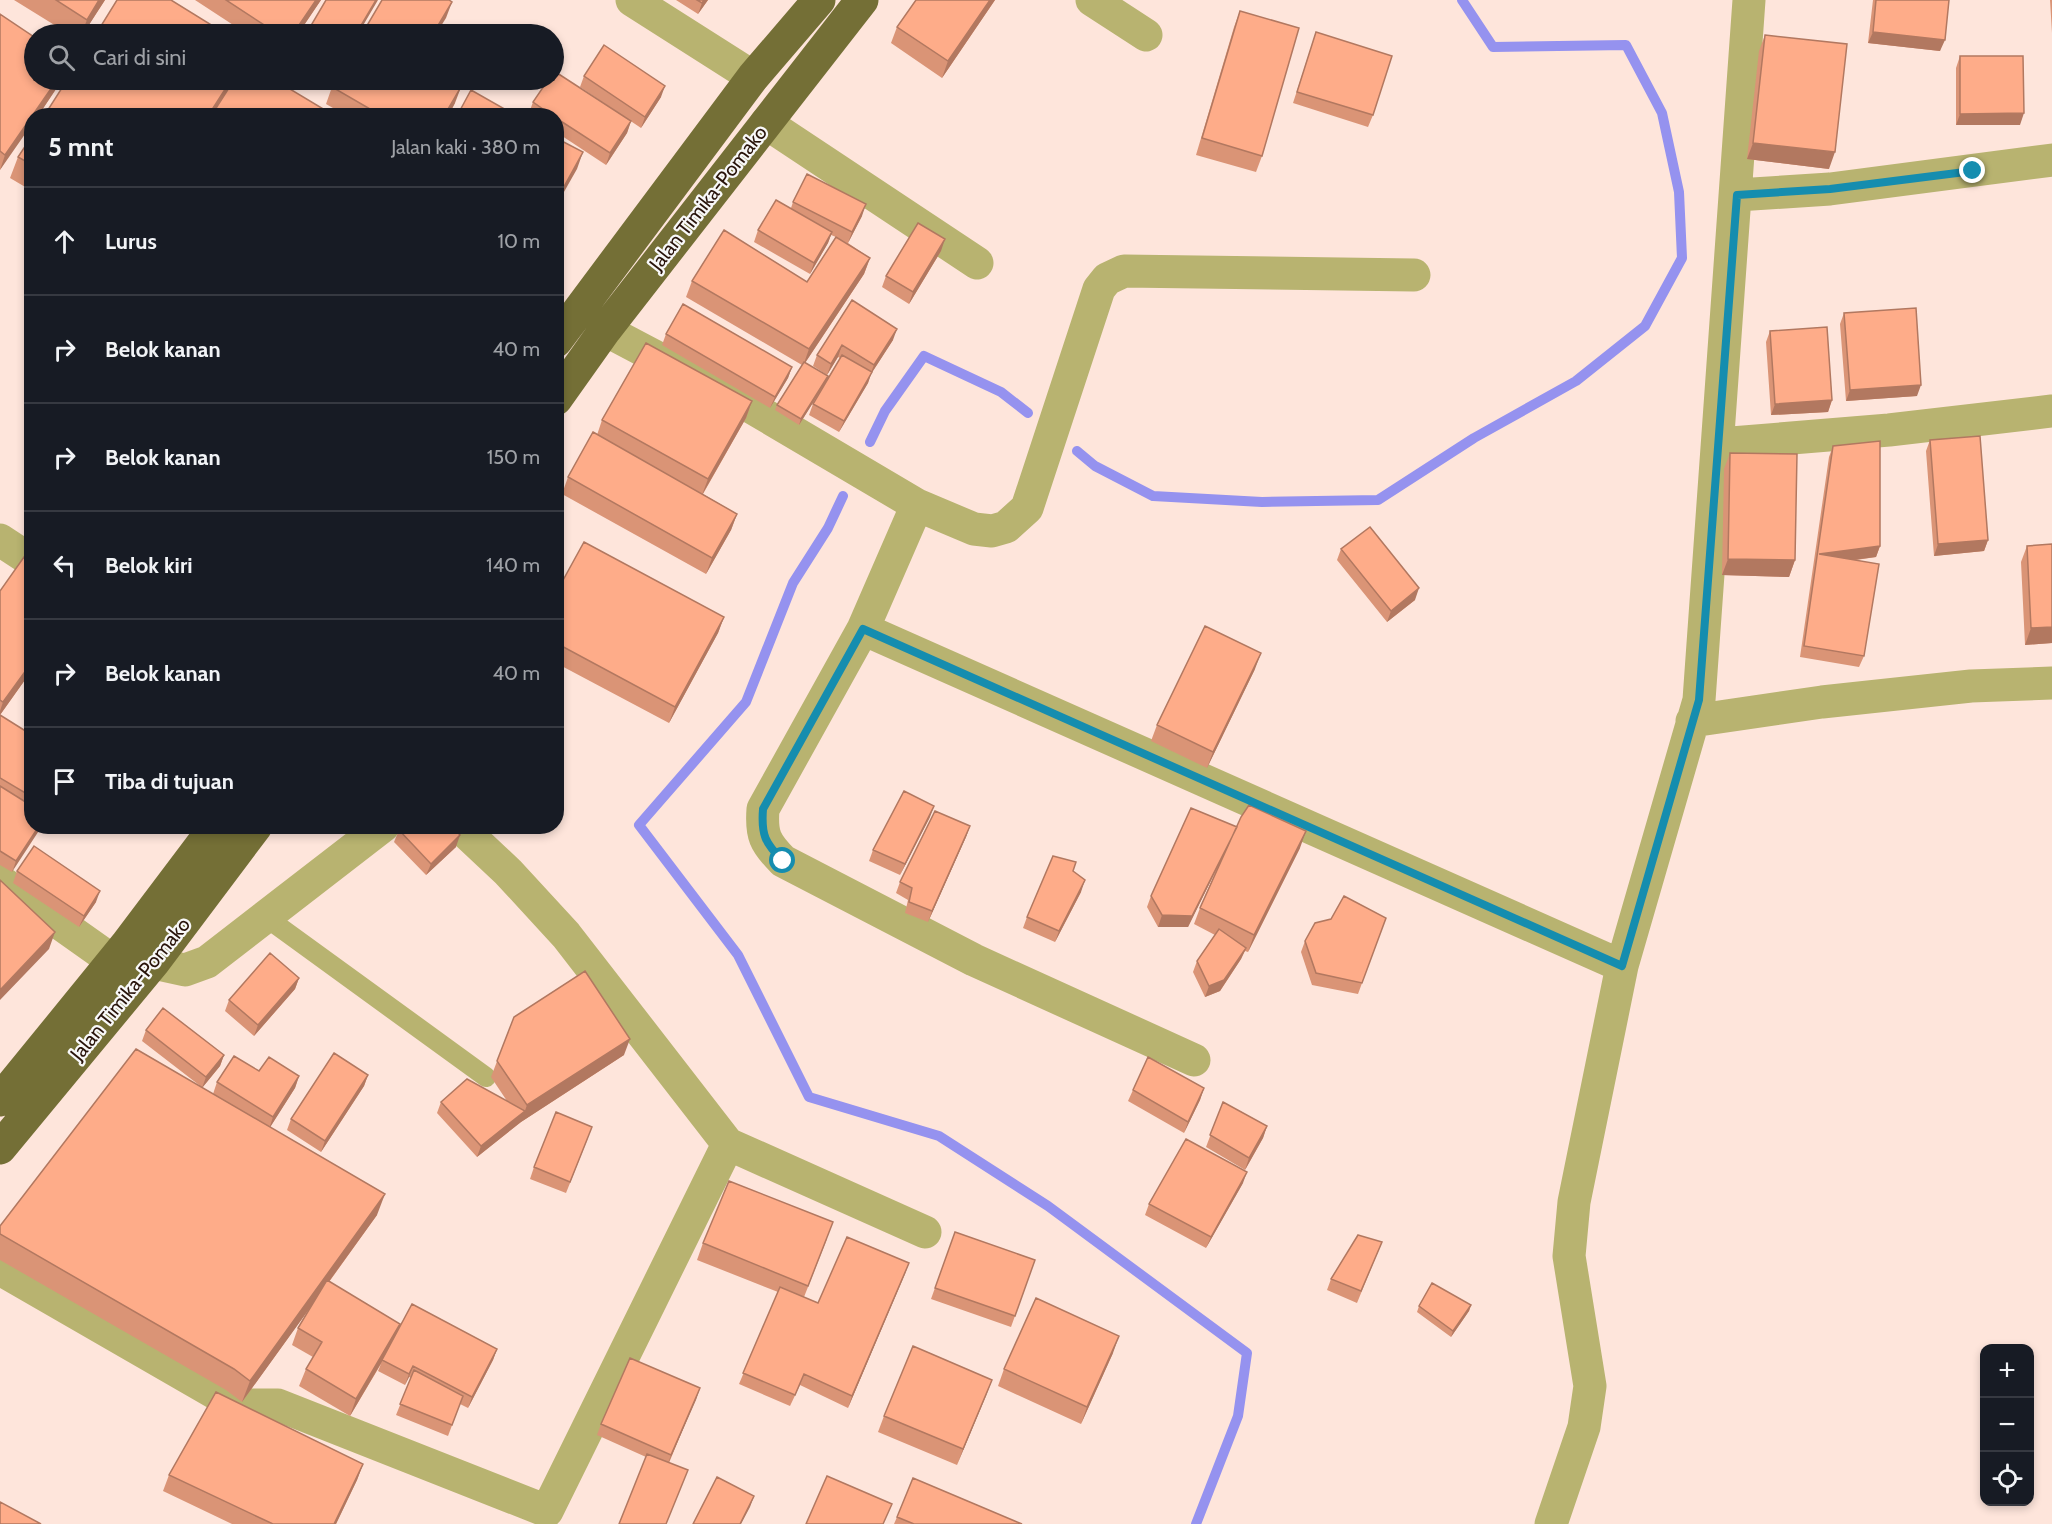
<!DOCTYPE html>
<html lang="id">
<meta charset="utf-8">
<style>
body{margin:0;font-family:Cabin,sans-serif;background:#20242c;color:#f1f3f6}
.controls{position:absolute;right:18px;bottom:18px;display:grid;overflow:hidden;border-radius:12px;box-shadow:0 3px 9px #0003}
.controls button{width:54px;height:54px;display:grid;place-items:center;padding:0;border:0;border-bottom:2px solid #363941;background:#171b24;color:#f1f3f6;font:30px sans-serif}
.stop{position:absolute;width:18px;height:18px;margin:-14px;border:4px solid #158daf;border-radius:50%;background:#fff}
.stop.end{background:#158daf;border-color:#fff;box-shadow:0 2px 6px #0008}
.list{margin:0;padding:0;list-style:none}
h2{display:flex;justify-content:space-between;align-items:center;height:78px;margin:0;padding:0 24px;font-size:26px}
h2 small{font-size:20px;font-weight:400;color:#9ea1a6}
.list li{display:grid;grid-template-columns:39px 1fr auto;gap:18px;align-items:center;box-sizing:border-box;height:108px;padding:0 24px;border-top:2px solid #363941}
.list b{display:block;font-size:22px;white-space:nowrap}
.list em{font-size:20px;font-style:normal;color:#9ea1a6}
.icon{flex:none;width:33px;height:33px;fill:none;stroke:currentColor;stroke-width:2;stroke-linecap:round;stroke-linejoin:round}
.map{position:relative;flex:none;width:2052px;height:1524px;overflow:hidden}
.search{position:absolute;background:#171b24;box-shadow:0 3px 9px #0003;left:24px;top:24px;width:540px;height:66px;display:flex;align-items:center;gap:15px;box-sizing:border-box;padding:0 21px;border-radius:33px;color:#9ea1a6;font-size:22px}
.panel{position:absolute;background:#171b24;box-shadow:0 3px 9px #0003;left:24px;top:108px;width:540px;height:726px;border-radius:24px}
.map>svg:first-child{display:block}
</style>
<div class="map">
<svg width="2052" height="1524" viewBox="0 0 2052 1524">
<rect width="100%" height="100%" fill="#fee5db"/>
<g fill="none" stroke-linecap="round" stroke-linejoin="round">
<!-- stream -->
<path stroke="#9592ef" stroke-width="10" d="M870,442L885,411L924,356L1001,392L1028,413
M1077,451L1095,466L1153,496L1262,502L1378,500L1474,438L1576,381L1645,326L1682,258L1679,192L1662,113L1626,45L1493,47L1462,0
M843,496L828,528L793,583L746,702L639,825L738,955L809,1097L939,1136L1048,1206L1247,1353L1238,1416L1196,1524"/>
<!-- lane -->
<path stroke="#b8b370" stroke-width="20" d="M267,918L486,1077"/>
<!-- street -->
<path stroke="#b8b370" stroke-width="33" d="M632,0L753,77
M1092,0L1146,35
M766,123L977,263
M1737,195L1830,189L2052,160
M605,330L751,407L917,505L974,529L992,531L1006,527L1027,508L1099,289L1107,279L1124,271L1414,275
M1719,444L1889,430L2052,411
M917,505L863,629L763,809C761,835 765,843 783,861L974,960L1194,1060
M0,540L32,561
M863,629L1622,966
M1692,721L1822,702L1971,686L2052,683
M459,826L508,872L566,935L728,1144
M0,881L113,961
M153,963L185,970L207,962L383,826
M0,1269L236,1405H278L547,1511L728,1144L925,1232
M1551,1524L1584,1427L1590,1386L1569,1256L1574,1202L1622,966L1699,700L1749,0"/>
<!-- highway -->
<path stroke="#746f36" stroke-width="33" d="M556,341L753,77L819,0
M556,399L605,330L862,0
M0,1100L127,944L216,826
M0,1148L153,963L256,826"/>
</g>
<!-- wall -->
<path fill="#da9476" d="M14,0H105L83,34H69Z
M195,0H321L298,34H247Z
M676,0H708L698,14Z
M916,0H995L942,78L891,43L897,27Z
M1873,0H1949L1940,51L1868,43Z
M2050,0H2052V33Z
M1240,11L1262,156L1256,172L1196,155L1234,27Z
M0,14L34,80H62L38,116H32L0,170Z
M1316,32L1373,115L1368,127L1293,103Z
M1765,35L1829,169L1747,159L1759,51Z
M1960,56L2020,125H1956V68Z
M584,76L661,97L641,128L580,87Z
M332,87L455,103L448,116H347L326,104Z
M533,102L631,121L627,133L606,165L556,132V116H532L529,113Z
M32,136V191L10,178L18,157Z
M793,202L862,216L848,243L870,258L864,274L805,363L826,382L799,425L775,410L777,405L802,365L686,297L692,281L807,282L836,237L831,235L828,243L810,274L754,242L758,230L791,208Z
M941,251L909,304L882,287L886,276Z
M852,300L893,340L871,374L868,383L839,432L809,415L813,404L840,358L838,357L827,375L813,366L817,355Z
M1844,313L1917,396L1846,401L1840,324Z
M1770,331L1832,400L1828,412L1771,415L1766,342Z
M666,334L792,367L788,378L770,408L662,345Z
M752,401L746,418L703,494L737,514L731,530L706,574L562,494L568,477L597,435L602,420Z
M1930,440L1988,540L1984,551L1934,556L1926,451Z
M1833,446L1880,546L1876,557L1856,560L1864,656L1859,667L1800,657L1829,457Z
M1730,453L1795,560L1789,577L1722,575L1724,469Z
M2027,546L2052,643L2025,645L2021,562Z
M1341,549L1415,600L1387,622L1337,560Z
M32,562V670L0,715V591Z
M556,593L724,617L718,633L669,723L556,663Z
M1255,669L1207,768L1151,741L1157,725Z
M0,715L32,735V826L12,872L0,865Z
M930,817L900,875L869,861L873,850Z
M970,826L966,837L928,922L905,913L908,900L896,893L900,882Z
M1236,827L1300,848L1248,952L1245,951L1241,959L1220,991L1205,997L1193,972L1197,961L1215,935L1194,924L1200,908L1218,866L1188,927H1158L1147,907L1151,896Z
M399,830L456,847L426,875L394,842Z
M17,871L96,902L79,927L13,883Z
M1073,871L1081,892L1055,942L1023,928L1027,917Z
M1386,918L1358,994L1312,985L1301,952L1305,941Z
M299,978L295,989L254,1036L225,1011L229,1000Z
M514,1017L624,1055L521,1122L477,1157L437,1113L441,1102L507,1101L491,1077Z
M146,1030L224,1055L220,1066L202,1088L213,1094L217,1082L259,1071L299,1076L295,1088L270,1127L377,1215L329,1282L400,1324L497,1349L493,1360L468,1408L460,1404L448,1436L396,1415L411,1378L409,1377L405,1385L378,1371L381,1364L350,1416L299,1386L306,1369L313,1357L292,1345L298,1328L309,1309L242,1402L226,1390L0,1260V1226L199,1085L142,1041Z
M368,1075L364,1086L321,1152L287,1130L291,1119Z
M1204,1088L1200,1100L1184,1133L1128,1101L1133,1090Z
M1223,1102L1267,1126L1263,1138L1245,1170L1206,1147Z
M588,1138L566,1193L530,1179L534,1167Z
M1243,1183L1206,1248L1145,1215L1149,1204Z
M955,1232L1035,1260L1011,1327L931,1299Z
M827,1239L804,1297L818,1303L909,1263L848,1408L800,1385L790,1406L739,1384L778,1292L697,1260L703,1243Z
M1382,1242L1357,1303L1327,1290L1331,1279Z
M1471,1305L1469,1311L1451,1337L1417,1312L1419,1306Z
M1113,1353L1081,1424L998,1386L1004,1369Z
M992,1380L957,1465L878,1432L884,1416Z
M700,1388L669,1463L646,1457L597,1435L601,1424Z
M363,1464L357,1480L336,1524H232L163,1491L169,1475Z
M897,1517L1022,1524H894Z"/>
<!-- shaded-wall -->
<path fill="#b27860" d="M99,0H105L83,34H81L87,20Z
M316,0H321L298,34H293Z
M376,0H378L358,34H356Z
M704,0H708L698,14L702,3Z
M990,0H995L942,78L948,61Z
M452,2L446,18L436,34H433Z
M1873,32L1945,40L1940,51L1868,43Z
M57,80H62L38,116H32Z
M231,80H236L214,116H208Z
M665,86L661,97L641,128L645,117Z
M461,87L455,103L448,116H444Z
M2024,113L2020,125H1956L1960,114Z
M32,116V124L0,170L5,155Z
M631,121L627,133L606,165L610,153Z
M1753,143L1835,152L1829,169L1747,159Z
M583,152L577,169L556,206V201Z
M866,204L862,216L848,243L852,232Z
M832,232L828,243L810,274L814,263Z
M945,239L941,251L909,304L913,292Z
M870,258L864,274L803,366L809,349Z
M897,329L893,340L871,374L868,383L839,432L844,421L870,375L874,365Z
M842,345L838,357L827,375L831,364Z
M792,367L788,378L770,408L775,397Z
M828,376L826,382L799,425L801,419Z
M1921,385L1917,396L1846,401L1850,390Z
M1832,400L1828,412L1771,415L1775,404Z
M752,401L746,418L702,495L708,479Z
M737,514L731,530L706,574L712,558Z
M1988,540L1984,551L1934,556L1938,544Z
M1880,546L1876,557L1815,565L1819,554Z
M1728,559L1795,560L1789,577L1722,575Z
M1419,588L1415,600L1387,622L1391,611Z
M724,617L718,633L669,723L675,707Z
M2052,627V643L2025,645L2031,628Z
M1261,653L1255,669L1207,768L1213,752Z
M32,662V670L0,715V711L3,702Z
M934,806L930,817L900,875L905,864Z
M39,826H42L12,872L16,861Z
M970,826L966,837L928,922L932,911Z
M1237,827L1232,838L1188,927H1158L1162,915Z
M1306,831L1300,848L1248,952L1254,935Z
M460,835L456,847L426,875L431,864Z
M1085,880L1081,892L1055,942L1059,931Z
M100,891L96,902L79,927L84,916Z
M55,932L49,949L0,1000V990Z
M1246,948L1241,959L1220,991L1205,997L1209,986Z
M299,978L295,989L254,1036L258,1025Z
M630,1039L624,1055L521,1122L527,1105Z
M224,1055L220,1066L202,1088L206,1077Z
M368,1075L364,1086L321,1152L325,1141Z
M299,1076L295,1088L269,1129L273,1117Z
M1204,1088L1200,1100L1184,1133L1188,1122Z
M525,1111L521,1122L477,1157L481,1146Z
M1267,1126L1263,1138L1245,1170L1249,1158Z
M1247,1172L1243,1183L1206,1248L1211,1237Z
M385,1194L377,1215L242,1402L250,1381Z
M909,1263L905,1274L848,1408L852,1396Z
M1471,1305L1469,1311L1451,1337L1453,1331Z
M400,1324L394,1341L350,1416L356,1399Z
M1119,1336L1113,1353L1081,1424L1087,1407Z
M497,1349L493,1360L468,1408L472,1397Z
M413,1366L409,1377L405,1385L409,1374Z
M992,1380L986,1396L957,1465L963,1449Z
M700,1388L696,1400L667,1466L671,1455Z
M363,1464L357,1480L336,1524H334Z
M754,1496L750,1507L741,1524H740Z"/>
<!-- building -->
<path fill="#feac89" stroke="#b27860" stroke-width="1.5" d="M56,0H99L87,20Z
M117,0H171L226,34H96Z
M226,0H316L293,34H278Z
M326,0H376L356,34H306Z
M382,0H449L452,2L433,34H362Z
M697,0H704L702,3Z
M916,0H990L948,61L897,27Z
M1876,0H1949L1945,40L1873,32Z
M1240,11L1299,28L1262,156L1202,138Z
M0,14L34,37V80H57L5,155L0,151Z
M1316,32L1392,56L1373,115L1297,92Z
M1765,35L1847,44L1835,152L1753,143Z
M604,45L665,86L645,117L584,76Z
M1960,56H2023L2024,113L1960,114Z
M554,71L631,121L610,153L556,118V116H553L533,102L548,80H554Z
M67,80H231L208,116H44Z
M234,80H275L335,116H211Z
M336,80H448L461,87L444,116H382L332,87Z
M471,90L517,116H457Z
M32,136V165L18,157Z
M556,138L583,152L556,201Z
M807,174L866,204L852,232L793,202Z
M776,200L832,232L814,263L758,230Z
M918,223L945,239L913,292L886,276Z
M724,230L807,282L836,237L870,258L809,349L692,281Z
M852,300L897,329L874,365L842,345L831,364L817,355Z
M683,304L792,367L775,397L666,334Z
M1916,308L1921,385L1850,390L1844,313Z
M1827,327L1832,400L1775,404L1770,331Z
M646,343L752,401L708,479L602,420Z
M842,355L872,372L844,421L813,404Z
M804,362L828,376L801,419L777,405Z
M593,432L737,514L712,558L568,477Z
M1980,436L1988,540L1938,544L1930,440Z
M1880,441V546L1819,554L1879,564L1864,656L1804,646L1833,446Z
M1730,453L1797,454L1795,560L1728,559Z
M1370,527L1419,588L1391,611L1341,549Z
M584,542L724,617L675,707L556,643V593Z
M2052,544V627L2031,628L2027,546Z
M24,557L32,562V662L3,702L0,700V591Z
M1205,626L1261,653L1213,752L1157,725Z
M0,715L32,735V797L0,778Z
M0,786L32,806V826H39L16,861L0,851Z
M904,791L934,806L905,864L873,850Z
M1249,805L1306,831L1254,935L1200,908L1241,817Z
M1191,808L1237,827L1192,916L1162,915L1151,896Z
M935,811L970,826L932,911L909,902L912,888L900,882Z
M403,826H452L460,835L431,864L399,830Z
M34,846L100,891L84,916L17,871Z
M1053,856L1076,862L1073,871L1085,880L1059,931L1027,917Z
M0,880L55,932L0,990Z
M1344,896L1386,918L1362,983L1316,973L1305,941L1315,923L1331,919Z
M1219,929L1246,948L1224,980L1209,986L1197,961Z
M270,953L299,978L258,1025L229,1000Z
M585,971L630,1039L527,1105L497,1061L514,1017Z
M163,1008L224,1055L206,1077L146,1030Z
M136,1049L385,1194L250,1381L234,1369L0,1234V1226Z
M334,1053L368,1075L325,1141L291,1119Z
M234,1056L259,1071L269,1057L299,1076L273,1117L217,1082Z
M1148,1057L1204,1088L1188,1122L1133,1090Z
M467,1079L525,1111L481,1146L441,1102Z
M1223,1102L1267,1126L1249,1158L1210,1135Z
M556,1112L592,1127L570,1182L534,1167Z
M1186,1139L1247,1172L1211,1237L1149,1204Z
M729,1181L833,1222L808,1286L703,1243Z
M955,1232L1035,1260L1015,1316L935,1288Z
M1358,1235L1382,1242L1361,1291L1331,1279Z
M847,1237L909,1263L852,1396L804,1374L795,1395L743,1373L780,1287L818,1303Z
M327,1280L400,1324L356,1399L306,1369L322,1342L298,1328Z
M1432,1283L1471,1305L1453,1331L1419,1306Z
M1036,1298L1119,1336L1087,1407L1004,1369Z
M412,1304L497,1349L472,1397L413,1366L409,1374L382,1360Z
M913,1346L992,1380L963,1449L884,1416Z
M630,1358L700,1388L671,1455L601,1424Z
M414,1370L463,1396L452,1425L400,1404Z
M216,1392L363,1464L334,1524H273L169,1475Z
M647,1454L688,1470L666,1524H619Z
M827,1476L892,1504L883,1524H806Z
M717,1477L754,1496L740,1524H693Z
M913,1478L1022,1524H914L897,1517Z
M0,1502L41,1524H0Z"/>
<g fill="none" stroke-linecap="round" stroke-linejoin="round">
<!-- route -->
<path stroke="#158daf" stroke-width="8" d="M783,861C765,843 761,835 763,809L863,629L1622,966L1699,700L1737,195L1830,189L1973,171"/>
</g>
<g text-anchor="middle" stroke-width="4.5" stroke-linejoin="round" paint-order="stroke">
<!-- street labels -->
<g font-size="20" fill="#28130a" stroke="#f8f8f8">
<text transform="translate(708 198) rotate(-52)" y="7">Jalan Timika-Pomako</text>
<text transform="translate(130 989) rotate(-51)" y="7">Jalan Timika-Pomako</text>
</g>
</g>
</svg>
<div class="controls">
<button>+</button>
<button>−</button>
<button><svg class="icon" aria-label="locate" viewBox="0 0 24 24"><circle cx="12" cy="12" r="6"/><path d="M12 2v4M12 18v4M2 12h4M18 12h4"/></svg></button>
</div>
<div class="stop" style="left:783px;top:861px"></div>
<div class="stop end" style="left:1973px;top:171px"></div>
<div class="search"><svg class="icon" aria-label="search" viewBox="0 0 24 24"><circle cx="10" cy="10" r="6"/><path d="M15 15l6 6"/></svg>Cari di sini</div>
<section class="panel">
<h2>5 mnt<small>Jalan kaki · 380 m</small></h2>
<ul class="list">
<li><svg class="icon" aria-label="ahead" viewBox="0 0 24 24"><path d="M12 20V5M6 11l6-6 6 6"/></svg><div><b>Lurus</b></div><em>10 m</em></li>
<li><svg class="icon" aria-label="right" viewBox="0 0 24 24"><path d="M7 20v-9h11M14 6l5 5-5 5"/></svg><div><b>Belok kanan</b></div><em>40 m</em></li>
<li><svg class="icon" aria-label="right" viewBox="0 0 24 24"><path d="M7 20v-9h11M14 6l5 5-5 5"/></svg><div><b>Belok kanan</b></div><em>150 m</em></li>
<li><svg class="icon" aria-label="left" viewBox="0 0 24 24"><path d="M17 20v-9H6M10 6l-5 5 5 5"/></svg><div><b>Belok kiri</b></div><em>140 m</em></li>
<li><svg class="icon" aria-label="right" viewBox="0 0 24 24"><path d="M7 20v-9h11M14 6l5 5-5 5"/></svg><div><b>Belok kanan</b></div><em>40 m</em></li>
<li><svg class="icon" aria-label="arrive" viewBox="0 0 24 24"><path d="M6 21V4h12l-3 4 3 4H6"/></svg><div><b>Tiba di tujuan</b></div></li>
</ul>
</section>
</div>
